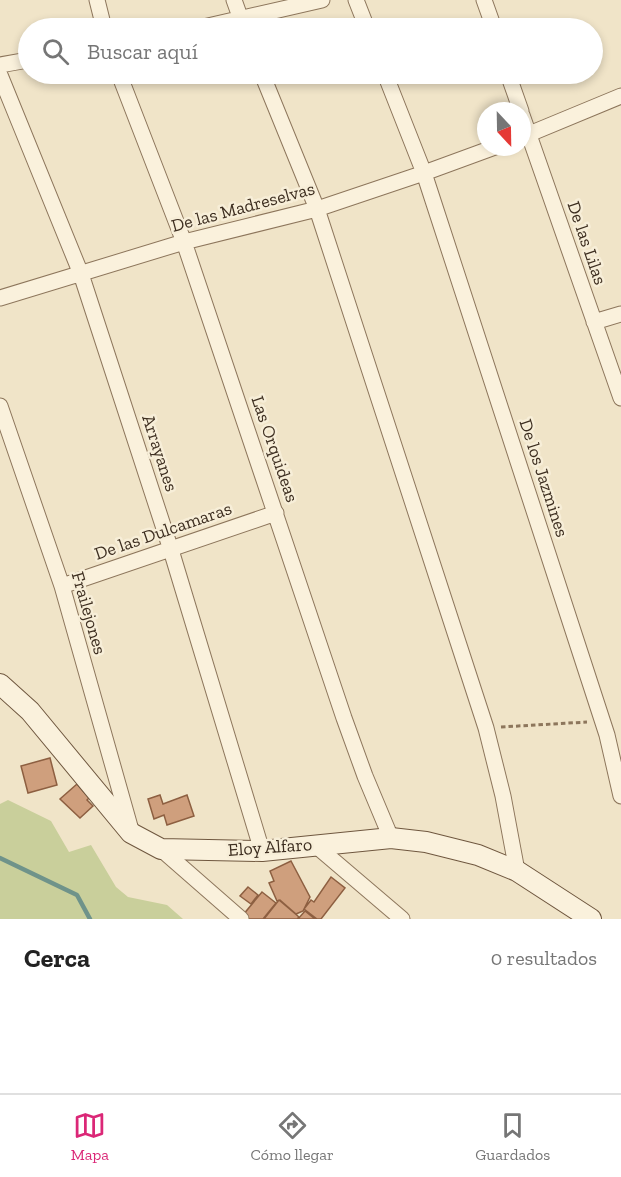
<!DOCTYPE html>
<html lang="es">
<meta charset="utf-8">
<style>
body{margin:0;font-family:"Zilla Slab",serif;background:#f6f6f6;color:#222}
.compass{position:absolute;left:477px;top:102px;width:54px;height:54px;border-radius:50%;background:#fff;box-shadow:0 3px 9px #0003;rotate:158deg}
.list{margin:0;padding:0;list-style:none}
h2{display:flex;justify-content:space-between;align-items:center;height:78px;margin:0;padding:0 24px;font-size:26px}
h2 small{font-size:20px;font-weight:400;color:#767676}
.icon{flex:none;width:33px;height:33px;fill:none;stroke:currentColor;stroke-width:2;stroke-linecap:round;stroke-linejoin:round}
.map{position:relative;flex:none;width:621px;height:919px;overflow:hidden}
.search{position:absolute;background:#fff;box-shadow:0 3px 9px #0003;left:18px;right:18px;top:18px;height:66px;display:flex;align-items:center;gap:15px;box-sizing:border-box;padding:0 21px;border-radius:33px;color:#767676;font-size:22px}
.sheet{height:174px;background:#fff}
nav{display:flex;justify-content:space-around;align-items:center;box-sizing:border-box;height:84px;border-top:2px solid #e0e0e0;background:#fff;font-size:16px;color:#767676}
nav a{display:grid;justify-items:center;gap:3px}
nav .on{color:#db2777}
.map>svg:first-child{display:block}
</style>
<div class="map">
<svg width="621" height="919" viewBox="0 0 621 919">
<rect width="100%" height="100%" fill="#f0e4c8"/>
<!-- green -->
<path fill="#c9cf9b" d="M8,800L51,821L69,852L91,845L116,887L128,897L167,905L183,919H0V804Z"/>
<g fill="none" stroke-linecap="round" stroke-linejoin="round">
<!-- stream -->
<path stroke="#6f938a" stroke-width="4.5" d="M0,858L77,895L90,919"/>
</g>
<!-- building -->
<path fill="#cf9f7d" stroke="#8d5f41" stroke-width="1.5" d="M50,758L57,785L28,793L21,766Z
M77,784L89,798L87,800L93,806L80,818L60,799Z
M160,795L163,804L187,795L194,816L167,825L164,815L154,819L148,799Z
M291,861L310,897L303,911L296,914L280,900L277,901L269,883L274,881L270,871Z
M331,877L345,888L321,919H317L304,909L311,900L314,902Z
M248,887L258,895L251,904L240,896Z
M262,892L276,903L263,919H248L243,915Z
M279,900L299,917L297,919H264Z
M305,911L315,919H298Z"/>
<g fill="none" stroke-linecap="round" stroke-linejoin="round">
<defs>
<path id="street" d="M97,0L104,28
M234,0L244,28
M356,0L367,28
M484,0L494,28
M199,28L322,0
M0,65L28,60
M119,74L184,242L344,718L365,776L391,838
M262,74L317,209L486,728L503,796L517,871
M385,74L424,173L607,735L621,796
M508,74L521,111
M0,75L81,274L171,550L262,851
M522,115L621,398
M522,137L621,96
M0,298L184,242L317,209L424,173L495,147
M594,322L621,314
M0,406L62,586L131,830
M62,586L276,513
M314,844L402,919
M161,849L241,919"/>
<path id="secondary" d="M0,684L30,711L131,833L161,849L262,851L391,838L426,842L478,855L517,871L591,919"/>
</defs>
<!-- street casing -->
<use href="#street" stroke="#8d765c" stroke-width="17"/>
<!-- secondary casing -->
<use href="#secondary" stroke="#6f573f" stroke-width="22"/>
<!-- path -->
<path stroke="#8d765c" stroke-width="3" stroke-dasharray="4.5 3" stroke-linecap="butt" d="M501,727L587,722"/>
<!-- street -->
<use href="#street" stroke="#faf1dc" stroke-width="15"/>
<!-- secondary -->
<use href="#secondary" stroke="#faf1dc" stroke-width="20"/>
</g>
<g text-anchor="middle" stroke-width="5" stroke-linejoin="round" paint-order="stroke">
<!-- street labels -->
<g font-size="18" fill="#3d2e20" stroke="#f7eed8">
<text transform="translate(243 207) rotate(-15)" y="6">De las Madreselvas</text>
<text transform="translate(587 243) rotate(71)" y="6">De las Lilas</text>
<text transform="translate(275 449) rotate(71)" y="6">Las Orquideas</text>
<text transform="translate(160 453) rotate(72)" y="6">Arrayanes</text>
<text transform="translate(544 478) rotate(72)" y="6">De los Jazmines</text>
<text transform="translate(163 531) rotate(-19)" y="6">De las Dulcamaras</text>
<text transform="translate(89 613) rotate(74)" y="6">Frailejones</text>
<text transform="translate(270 847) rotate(-4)" y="6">Eloy Alfaro</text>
</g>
</g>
</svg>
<svg class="compass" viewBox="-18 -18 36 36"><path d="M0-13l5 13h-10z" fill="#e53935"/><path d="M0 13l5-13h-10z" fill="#767676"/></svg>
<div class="search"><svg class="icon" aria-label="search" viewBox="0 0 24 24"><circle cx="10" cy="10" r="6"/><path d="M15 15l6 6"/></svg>Buscar aquí</div>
</div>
<section class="sheet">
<h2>Cerca<small>0 resultados</small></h2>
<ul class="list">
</ul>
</section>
<nav>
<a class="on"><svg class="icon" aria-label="map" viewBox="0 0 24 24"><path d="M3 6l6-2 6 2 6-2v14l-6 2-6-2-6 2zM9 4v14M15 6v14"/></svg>Mapa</a>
<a><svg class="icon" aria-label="directions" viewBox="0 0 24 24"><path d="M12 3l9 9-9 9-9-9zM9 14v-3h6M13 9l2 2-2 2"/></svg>Cómo llegar</a>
<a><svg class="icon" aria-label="saved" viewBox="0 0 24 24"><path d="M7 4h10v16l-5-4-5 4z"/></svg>Guardados</a>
</nav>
